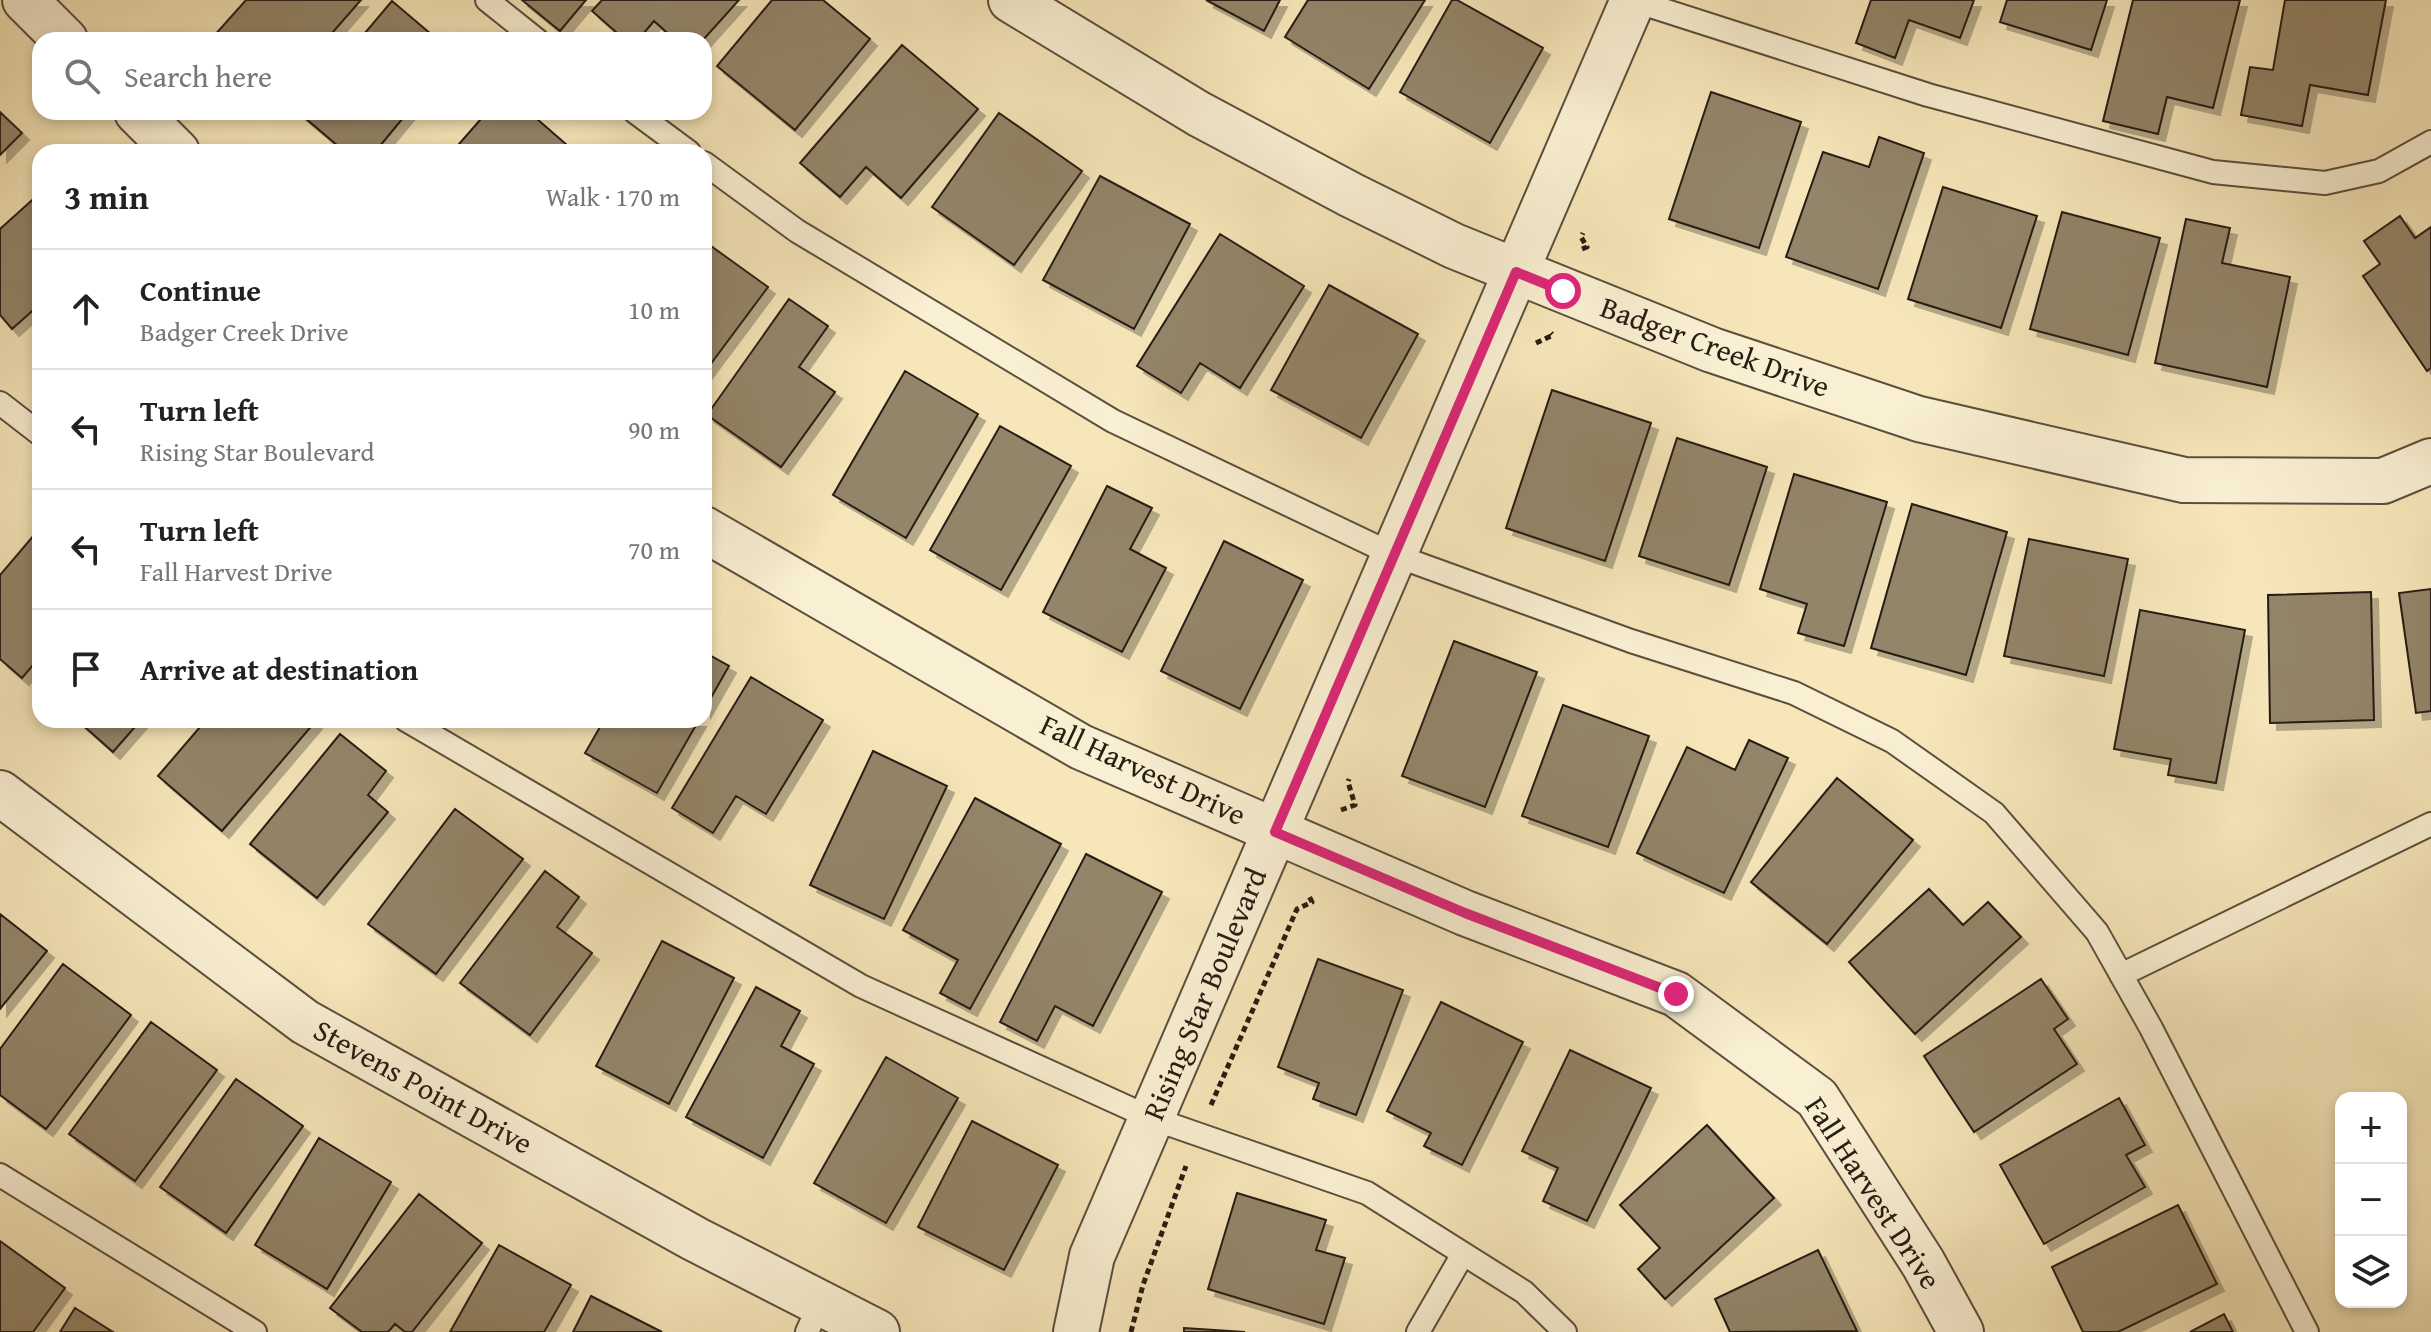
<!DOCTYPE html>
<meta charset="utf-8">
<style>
body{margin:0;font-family:"Gentium Book Plus",serif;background:#f2f2f2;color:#222}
.controls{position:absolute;right:24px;bottom:24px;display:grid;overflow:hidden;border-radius:16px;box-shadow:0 4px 12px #0003}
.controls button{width:72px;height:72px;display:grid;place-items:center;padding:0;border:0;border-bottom:2px solid #e0e0e0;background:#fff;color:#222;font:40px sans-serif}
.stop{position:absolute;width:24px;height:24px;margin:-18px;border:6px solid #db2777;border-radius:50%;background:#fff}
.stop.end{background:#db2777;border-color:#fff;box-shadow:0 2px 8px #0008}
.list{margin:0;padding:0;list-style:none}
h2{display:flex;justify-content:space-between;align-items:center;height:104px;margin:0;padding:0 32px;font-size:34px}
h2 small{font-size:26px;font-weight:400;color:#767676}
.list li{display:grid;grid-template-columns:52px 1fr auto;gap:24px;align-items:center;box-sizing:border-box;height:120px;padding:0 32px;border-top:2px solid #e0e0e0}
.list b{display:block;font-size:30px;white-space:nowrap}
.list p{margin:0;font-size:26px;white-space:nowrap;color:#767676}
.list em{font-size:26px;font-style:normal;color:#767676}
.icon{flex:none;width:44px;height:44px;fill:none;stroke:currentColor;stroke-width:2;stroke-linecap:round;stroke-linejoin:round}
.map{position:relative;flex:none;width:2431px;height:1332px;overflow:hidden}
.search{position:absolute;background:#fff;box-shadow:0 4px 12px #0003;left:32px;top:32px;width:680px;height:88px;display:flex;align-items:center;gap:20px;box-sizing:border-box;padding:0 28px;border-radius:24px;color:#767676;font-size:30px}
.panel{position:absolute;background:#fff;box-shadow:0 4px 12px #0003;left:32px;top:144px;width:680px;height:584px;border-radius:24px}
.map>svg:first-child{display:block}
</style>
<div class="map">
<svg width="2431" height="1332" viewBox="0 0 2431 1332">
<defs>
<filter id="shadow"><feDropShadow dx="7" dy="7" stdDeviation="0" flood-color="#0004"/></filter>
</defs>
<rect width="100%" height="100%" fill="#f6e6b9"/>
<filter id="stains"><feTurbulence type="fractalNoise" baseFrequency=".0025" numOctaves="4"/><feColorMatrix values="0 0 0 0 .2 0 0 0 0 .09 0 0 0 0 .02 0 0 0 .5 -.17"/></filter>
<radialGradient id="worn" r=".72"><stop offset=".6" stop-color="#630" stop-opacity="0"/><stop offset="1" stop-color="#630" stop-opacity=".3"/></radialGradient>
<!-- building -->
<path fill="#938569" stroke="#281c13" stroke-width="2" filter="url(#shadow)" d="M246,0H361L326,40H216L213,37Z
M522,0H586L560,31Z
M602,0H739L703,40H675L654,21L638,40H625L592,11Z
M772,0H823L870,39L795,130L717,66Z
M1206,0H1280L1264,31Z
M1308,0H1425L1369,89L1285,37Z
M1452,0H1457L1543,48L1490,143L1400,92Z
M1871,0H1974L1960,38L1909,20L1895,58L1856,43Z
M2007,0H2107L2091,50L2000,22Z
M2133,0H2240L2213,108L2167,97L2158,134L2103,121Z
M2285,0H2386L2368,95L2310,85L2302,126L2241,115L2250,67L2273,70Z
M392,1L438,40H359Z
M902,45L978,109L901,198L866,167L840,197L800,163Z
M1711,92L1801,122L1759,248L1669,219Z
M0,112L22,133L0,155Z
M298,112H408L375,152H345Z
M487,112H529L567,145L561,152H452Z
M999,113L1082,171L1014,265L932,207Z
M1879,137L1924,153L1878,289L1786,257L1823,152L1869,167Z
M1100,176L1190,224L1134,329L1043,280Z
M1943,187L2037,216L2001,328L1908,299Z
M40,193V304L12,329L0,315V229Z
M2062,212L2160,238L2128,355L2030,329Z
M2400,216L2415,238L2431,227V368L2427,371L2363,276L2380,264L2364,241Z
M2186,219L2230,228L2222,263L2290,277L2267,387L2155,363Z
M1220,234L1304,286L1240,388L1200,363L1181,393L1137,366Z
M704,241L768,287L704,373Z
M1329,285L1418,334L1361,438L1271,390Z
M789,299L828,326L799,367L835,392L781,467L707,415Z
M905,371L978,414L906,538L833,495Z
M1552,390L1651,423L1605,561L1506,528Z
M1000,426L1071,466L1001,590L930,550Z
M1677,438L1767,467L1729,585L1639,556Z
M1794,474L1887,502L1844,646L1798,633L1807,604L1760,589Z
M1107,486L1152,508L1130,549L1166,568L1122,652L1043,612Z
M1912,504L2007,532L1966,675L1871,648Z
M40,528V657L22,678L0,659V575Z
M2029,539L2128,559L2104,676L2004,656Z
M1224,541L1303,580L1240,709L1161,671Z
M2431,589V711L2416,713L2399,593Z
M2371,592L2374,720L2270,723L2268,595Z
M2140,610L2245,630L2216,783L2168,775L2171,759L2114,749Z
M1454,641L1537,672L1485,807L1402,776Z
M704,652L729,666L704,710Z
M751,677L823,720L766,814L736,796L713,833L672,808Z
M1563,705L1649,736L1608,847L1522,816Z
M77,720H141L113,752Z
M206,720H312L315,722L222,831L158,776Z
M604,720H699L657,793L585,753Z
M340,734L386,771L368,795L388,812L317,898L250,844Z
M1749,740L1788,758L1724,893L1637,853L1687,747L1735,770Z
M873,751L947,786L884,919L810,885Z
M1837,778L1913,840L1827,944L1751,882Z
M975,798L1061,844L970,1009L940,993L958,960L903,930Z
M455,809L523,859L436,974L368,924Z
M1086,854L1162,892L1093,1026L1055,1006L1037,1041L1000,1022Z
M545,871L579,897L557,927L592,953L530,1035L460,983Z
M1929,889L1963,925L1988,902L2021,937L1915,1034L1849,962Z
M0,914L47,951L0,1009Z
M662,941L734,978L669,1104L596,1066Z
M1318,959L1403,990L1356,1115L1313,1099L1319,1083L1278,1067Z
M63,964L131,1015L46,1129L0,1095V1049Z
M2041,979L2068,1019L2054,1029L2077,1064L1974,1132L1924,1056Z
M756,987L800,1011L781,1046L814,1064L763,1158L686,1117Z
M1441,1002L1523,1042L1462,1165L1424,1146L1431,1133L1387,1111Z
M151,1022L217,1070L135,1181L69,1134Z
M1570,1050L1651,1088L1587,1221L1543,1201L1558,1168L1522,1151Z
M886,1057L958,1098L886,1223L814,1183Z
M236,1079L303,1126L226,1233L160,1187Z
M2119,1098L2145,1145L2126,1155L2145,1187L2044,1244L2000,1165Z
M972,1121L1058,1165L1004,1270L918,1227Z
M1707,1125L1774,1198L1665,1299L1638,1269L1660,1248L1620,1205Z
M319,1138L391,1182L327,1289L255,1245Z
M1237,1193L1326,1220L1316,1250L1345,1258L1324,1324L1208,1289Z
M419,1194L482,1243L412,1332H405L395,1324L388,1332H362L330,1308Z
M2178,1205L2217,1284L2118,1332H2083L2052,1267Z
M0,1241L65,1288L33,1332H0Z
M499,1245L571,1285L544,1332H450Z
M1818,1250L1857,1331L1730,1332L1715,1299Z
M591,1296L662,1332H573Z
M75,1308L113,1332H60Z
M2224,1314L2233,1332H2190Z
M1184,1328L1245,1332H1184Z"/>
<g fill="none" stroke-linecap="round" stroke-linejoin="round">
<defs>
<path id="service" d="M487,0L537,40
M1632,0L1928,95L2213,172L2325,183L2379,171L2431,142
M635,112L689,152
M704,163L797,231L1113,421L1394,555L1631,641L1794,693L1892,741L1994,813L2097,932L2151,1028L2307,1332
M0,403L40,434
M406,720L861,986L1151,1118L1367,1193L1524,1292L1565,1332
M2121,975L2431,824
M0,1175L255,1332
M807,1332L820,1304
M1418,1332L1463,1254"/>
<path id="minor" d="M25,0L65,40
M1011,0L1199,114L1351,195L1454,246L1712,350L1919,419L2184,480L2383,481L2431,461
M137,112L177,152
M704,529L1081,747L1465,913L1676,994L1817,1098L1923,1263L1961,1332
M0,793L305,1022L695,1239L877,1332
M1076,1332L1092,1256L1633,0"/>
</defs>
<!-- service casing -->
<use href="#service" stroke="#5c4e3c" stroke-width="26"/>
<!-- minor casing -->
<use href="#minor" stroke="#5c4e3c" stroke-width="48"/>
<!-- path -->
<path stroke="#281c13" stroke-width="5" stroke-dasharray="6 4" stroke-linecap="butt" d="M1582,249L1587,247L1581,237L1583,233
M1536,343L1553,335L1551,333
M1341,810L1355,805L1348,782L1349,779
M1211,1105L1297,909L1312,902L1309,896
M1131,1332L1143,1285L1186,1166"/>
<!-- service -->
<use href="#service" stroke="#f9efd2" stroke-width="22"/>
<!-- minor -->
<use href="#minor" stroke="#f9efd2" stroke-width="44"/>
</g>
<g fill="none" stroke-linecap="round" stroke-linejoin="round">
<!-- route -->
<path stroke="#db2777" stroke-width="10" d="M1563,291L1516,272L1275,832L1465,913L1676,994"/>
</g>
<g text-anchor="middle" stroke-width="7" stroke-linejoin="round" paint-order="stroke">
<!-- street labels -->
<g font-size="30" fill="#281c13" stroke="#f9efd2">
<text transform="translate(1715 347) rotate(20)" y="10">Badger Creek Drive</text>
<text transform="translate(1143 770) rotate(25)" y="10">Fall Harvest Drive</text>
<text transform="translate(1205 994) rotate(-67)" y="10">Rising Star Boulevard</text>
<text transform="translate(423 1087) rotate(29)" y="10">Stevens Point Drive</text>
<text transform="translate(1873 1193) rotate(57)" y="10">Fall Harvest Drive</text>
</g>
</g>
<rect width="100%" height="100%" filter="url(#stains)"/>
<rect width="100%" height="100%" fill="url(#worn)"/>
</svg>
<div class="controls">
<button>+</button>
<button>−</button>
<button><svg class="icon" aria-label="layers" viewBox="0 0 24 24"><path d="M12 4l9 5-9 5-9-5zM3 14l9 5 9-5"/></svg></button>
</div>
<div class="stop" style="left:1563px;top:291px"></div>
<div class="stop end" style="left:1676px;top:994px"></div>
<div class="search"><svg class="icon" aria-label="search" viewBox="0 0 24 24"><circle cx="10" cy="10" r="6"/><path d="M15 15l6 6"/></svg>Search here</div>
<section class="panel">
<h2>3 min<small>Walk · 170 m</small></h2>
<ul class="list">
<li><svg class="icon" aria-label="ahead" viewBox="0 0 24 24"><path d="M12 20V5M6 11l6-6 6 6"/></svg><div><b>Continue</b><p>Badger Creek Drive</p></div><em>10 m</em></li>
<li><svg class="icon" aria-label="left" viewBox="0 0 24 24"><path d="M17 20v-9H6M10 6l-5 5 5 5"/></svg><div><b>Turn left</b><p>Rising Star Boulevard</p></div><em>90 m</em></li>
<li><svg class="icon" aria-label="left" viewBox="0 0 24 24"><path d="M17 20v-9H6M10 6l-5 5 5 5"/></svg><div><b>Turn left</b><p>Fall Harvest Drive</p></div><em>70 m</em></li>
<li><svg class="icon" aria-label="arrive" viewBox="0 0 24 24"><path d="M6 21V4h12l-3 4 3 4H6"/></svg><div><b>Arrive at destination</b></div></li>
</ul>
</section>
</div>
